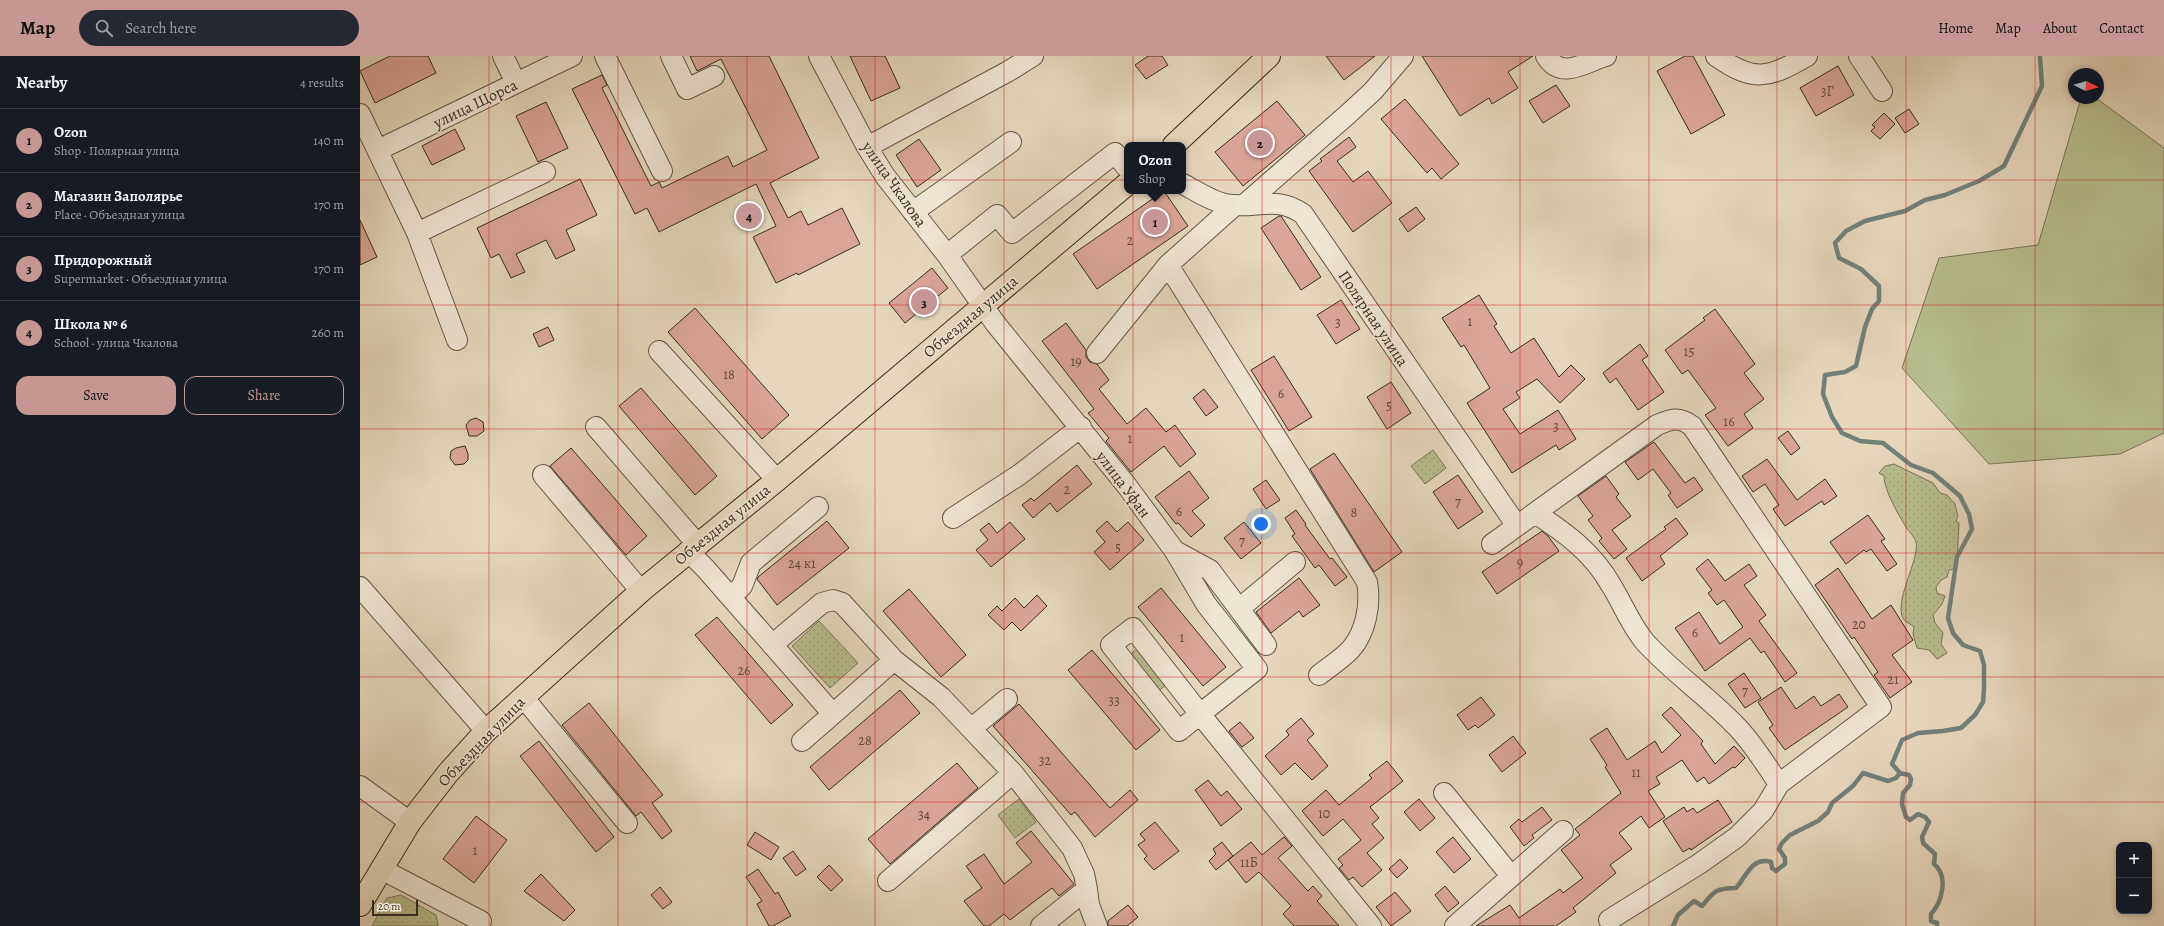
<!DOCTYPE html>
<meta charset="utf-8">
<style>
body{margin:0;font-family:Alegreya,serif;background:#242831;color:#f1f3f6}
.controls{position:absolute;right:12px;bottom:12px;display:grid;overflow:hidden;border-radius:8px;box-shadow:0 2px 6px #0003}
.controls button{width:36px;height:36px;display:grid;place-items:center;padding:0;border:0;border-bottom:1px solid #363941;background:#171b24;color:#f1f3f6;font:20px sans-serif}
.compass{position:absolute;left:1708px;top:12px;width:36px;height:36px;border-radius:50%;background:#171b24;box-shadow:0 2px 6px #0003;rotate:96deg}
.scale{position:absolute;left:12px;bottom:10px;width:46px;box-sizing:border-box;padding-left:4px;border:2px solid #392c1d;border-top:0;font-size:11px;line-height:14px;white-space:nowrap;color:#392c1d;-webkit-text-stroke:3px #efe5d3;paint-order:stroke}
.you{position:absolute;left:901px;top:468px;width:14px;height:14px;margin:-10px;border:3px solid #fff;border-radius:50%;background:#1a73e8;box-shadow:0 0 0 6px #1a73e833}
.badge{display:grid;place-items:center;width:26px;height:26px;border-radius:50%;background:#c59692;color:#111;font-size:13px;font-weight:700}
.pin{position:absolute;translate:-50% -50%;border:2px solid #fff;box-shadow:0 1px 4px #0006}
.popup{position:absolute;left:764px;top:86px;width:62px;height:52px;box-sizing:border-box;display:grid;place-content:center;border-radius:8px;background:#171b24;filter:drop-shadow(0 1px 3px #0005);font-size:13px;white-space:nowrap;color:#9ea1a6}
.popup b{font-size:15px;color:#f1f3f6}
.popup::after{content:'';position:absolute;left:50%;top:100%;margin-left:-8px;border:8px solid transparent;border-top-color:#171b24}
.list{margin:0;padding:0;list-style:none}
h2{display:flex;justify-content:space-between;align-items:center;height:52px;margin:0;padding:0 16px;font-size:17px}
h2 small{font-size:13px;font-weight:400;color:#9ea1a6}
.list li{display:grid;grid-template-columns:26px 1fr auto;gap:12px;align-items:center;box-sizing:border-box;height:64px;padding:0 16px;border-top:1px solid #363941}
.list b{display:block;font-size:15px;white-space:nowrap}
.list p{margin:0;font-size:13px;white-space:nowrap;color:#9ea1a6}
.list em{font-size:13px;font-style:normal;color:#9ea1a6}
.actions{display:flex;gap:8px;padding:12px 16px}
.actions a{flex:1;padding:9px 0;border:1px solid #c59692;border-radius:12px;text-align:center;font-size:14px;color:#c59692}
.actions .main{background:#c59692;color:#111}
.icon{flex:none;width:22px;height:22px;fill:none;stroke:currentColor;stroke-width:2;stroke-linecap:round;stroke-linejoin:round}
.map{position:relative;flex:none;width:1804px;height:870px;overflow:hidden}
header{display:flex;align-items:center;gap:24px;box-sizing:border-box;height:56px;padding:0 20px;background:#c59692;color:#111}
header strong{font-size:19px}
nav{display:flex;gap:22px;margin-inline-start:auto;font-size:14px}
.search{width:280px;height:36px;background:#242831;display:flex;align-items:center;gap:10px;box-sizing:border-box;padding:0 14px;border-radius:22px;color:#9ea1a6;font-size:15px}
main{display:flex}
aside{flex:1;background:#171b24}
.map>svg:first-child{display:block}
</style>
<header>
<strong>Map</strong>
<div class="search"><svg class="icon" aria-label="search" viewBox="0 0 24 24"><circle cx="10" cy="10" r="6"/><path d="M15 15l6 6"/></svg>Search here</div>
<nav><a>Home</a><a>Map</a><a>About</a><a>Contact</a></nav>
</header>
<main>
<aside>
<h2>Nearby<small>4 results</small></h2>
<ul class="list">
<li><span class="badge">1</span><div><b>Ozon</b><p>Shop · Полярная улица</p></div><em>140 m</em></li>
<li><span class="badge">2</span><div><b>Магазин Заполярье</b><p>Place · Объездная улица</p></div><em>170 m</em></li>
<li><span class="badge">3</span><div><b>Придорожный</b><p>Supermarket · Объездная улица</p></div><em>170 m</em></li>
<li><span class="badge">4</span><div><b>Школа № 6</b><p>School · улица Чкалова</p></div><em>260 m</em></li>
</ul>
<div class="actions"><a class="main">Save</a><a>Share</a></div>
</aside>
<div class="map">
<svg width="1804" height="870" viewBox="0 0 1804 870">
<defs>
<pattern id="grass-dots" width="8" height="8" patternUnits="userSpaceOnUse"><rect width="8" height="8" fill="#b7be8f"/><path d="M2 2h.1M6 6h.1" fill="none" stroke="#9ea37b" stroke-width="1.8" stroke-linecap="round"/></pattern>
</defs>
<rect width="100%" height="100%" fill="#e6d7bc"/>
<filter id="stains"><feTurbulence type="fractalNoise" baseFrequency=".005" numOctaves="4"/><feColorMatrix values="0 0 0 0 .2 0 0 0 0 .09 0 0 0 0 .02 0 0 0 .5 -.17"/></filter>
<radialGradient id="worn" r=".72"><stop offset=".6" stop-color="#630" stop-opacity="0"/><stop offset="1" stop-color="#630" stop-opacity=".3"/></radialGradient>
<!-- grass -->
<path fill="url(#grass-dots)" stroke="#787556" d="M1073,394L1086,412L1065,428L1051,410Z
M1534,408L1573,427L1580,437L1587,439L1595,448L1598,460L1596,465L1599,467L1597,506L1595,513L1589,514L1587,521L1581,524L1576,531L1577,537L1585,540L1582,548L1573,559L1575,567L1583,577L1581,588L1587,597L1577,603L1569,594L1557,592L1553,578L1554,571C1552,569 1546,566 1544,564C1532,547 1560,504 1556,486C1555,482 1550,476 1547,473C1539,459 1524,435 1524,420L1519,417L1525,410Z
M459,565L498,607L470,632L432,590Z
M779,591L808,627L794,639L766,602Z
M659,743L676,766L655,782L638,759Z
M41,839L76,859L78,870H12L27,842Z"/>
<!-- garden -->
<path fill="#b7be8f" stroke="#787556" d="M1721,42H1736L1804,92V377L1760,398L1629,408L1542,312L1579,202L1678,189Z"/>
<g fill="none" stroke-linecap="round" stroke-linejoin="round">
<!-- stream -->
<path stroke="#718178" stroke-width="4.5" d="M1313,870L1318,859L1334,845L1342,850C1354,835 1356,832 1376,832C1386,821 1392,800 1411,806L1412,812L1416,815L1425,808V802L1419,793L1422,787L1430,779L1458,765L1468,756L1472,747L1493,730L1503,717L1528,725L1536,722L1540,717
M1577,870V867L1571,865V858C1582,846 1589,820 1574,808L1575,798L1563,787L1562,781L1569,766L1565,761L1558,758L1550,764L1546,761L1542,748L1543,737L1550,729L1551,723L1549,719L1540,717L1532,708L1542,684L1558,677L1583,675L1601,672L1615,659L1623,646L1624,633V609L1620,595L1603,589L1593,577L1588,562L1597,501L1612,473L1609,458L1600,440L1573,417L1551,409L1523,387L1500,385L1482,377L1472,361L1463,338L1465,319L1485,316L1496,310L1505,271L1512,253L1519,245V230L1501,213L1479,202L1475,187L1486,175L1505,165L1545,155L1565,144L1585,139L1619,125L1644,110L1682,30L1680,0"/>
</g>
<!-- building -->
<path fill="#d9a597" stroke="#392c1d" d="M30,0H68L76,17L15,47L0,15Z
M330,0H409L459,102L410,127L428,162L441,155L448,169L482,152L500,188L438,219L437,217L416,227L393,181L416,170L396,128L299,176L287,152L275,158L212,33L242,19L247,29L242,32L291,130L299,126L302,132L368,100L373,111L407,94L361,3L337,15Z
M490,0H525L540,32L511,45Z
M788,0H802L808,9L786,23L775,9Z
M966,0H1015L984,24Z
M1062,0H1173L1148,16L1158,32L1132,48L1129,42L1100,60Z
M1325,0H1333L1365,59L1331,78L1297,15Z
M1478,10L1494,39L1456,60L1440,32Z
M1196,29L1210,50L1183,67L1169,45Z
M1045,43L1099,108L1081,123L1072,112L1067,117L1021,63Z
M917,45L945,79L883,130L855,96Z
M186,46L208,92L178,106L156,60Z
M1549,53L1559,68L1545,77L1535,62Z
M1524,57L1535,68L1520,83L1511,75L1515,71L1512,69Z
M95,73L105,93L72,109L62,90Z
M989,81L996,91L977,105L993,126L1008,115L1032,147L993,176L949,115L962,105L960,103Z
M559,83L581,114L557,131L536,99Z
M220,123L237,159L206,174L215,194L196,203L186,184L156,198L165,216L151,222L139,198L131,202L117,172Z
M804,135L828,170L737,233L713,198Z
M1056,151L1065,163L1048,176L1039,163Z
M919,160H921L961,221L941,234L901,172Z
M0,164L17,201L0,209Z
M572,212L588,232L545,267L529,247Z
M1119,239L1137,268L1134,270L1151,297L1174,282L1199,321L1211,309L1225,323L1200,347L1177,323L1156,336L1160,342L1143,353L1160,378L1198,354L1216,383L1199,394L1196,389L1152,417L1107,347L1130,332L1104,289L1101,291L1082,262Z
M981,244L1000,273L976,288L957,259Z
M335,252L429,359L402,383L308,276Z
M1355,253L1395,308L1384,317L1404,343L1384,358L1393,372L1368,390L1345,359L1356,352L1328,314L1322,318L1305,294L1345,264L1343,262Z
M706,267L726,294V301L730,306L737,308L749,324L739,333L767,368L786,352L806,376L815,369L836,398L820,411L804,390L771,416L746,385L749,382L728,357L734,353L682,285Z
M188,271L194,284L179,291L173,278Z
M1280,288L1288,300L1282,304L1304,336L1278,354L1256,322L1250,327L1243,317Z
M914,300L952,361L929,375L891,314Z
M1031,326L1051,357L1027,373L1007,341Z
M281,332L357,420L335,439L259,350Z
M844,333L858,351L846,360L833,342Z
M116,362L123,366L124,375L117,380H109L106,369L110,364Z
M1428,375L1440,392L1431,399L1418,382Z
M1294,386L1325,427L1334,421L1343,434L1317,452L1308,439L1311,437L1293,413L1278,424L1265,406Z
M105,390L108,398V404L104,408L95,409L90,402L91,395L96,392Z
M211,392L287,480L266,499L190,410Z
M974,397L1042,496L1014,516L950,413Z
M1407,403L1437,444L1465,423L1477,440L1464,449L1462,445L1425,470L1413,453L1419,449L1405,428L1393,436L1382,420Z
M717,409L732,428L697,456L690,447L673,462L662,449L671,442L674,445Z
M829,415L849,442L832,455L845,469L831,481L818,467L816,468L795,441Z
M1098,419L1123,456L1098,473L1073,436Z
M1246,420L1259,438L1256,441L1271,460L1252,474L1267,493L1254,503L1239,485L1242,482L1228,464L1233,460L1218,440Z
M906,424L920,444L906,453L893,433Z
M936,454L946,468L945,469L970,503L972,502L987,521L975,530L959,509L955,512L932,480L935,478L925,462Z
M1508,459L1525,483L1521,485L1537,508L1527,515L1511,493L1506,496L1504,494L1486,508L1470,486Z
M1316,462L1328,478L1300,500L1305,508L1282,525L1266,502L1306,473L1304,471Z
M467,465L489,492L417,549L397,523L398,521Z
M747,465L757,476L768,466L784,484L750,514L734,496L745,486L736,475Z
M650,466L665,483L631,511L616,494L628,484L620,474L629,467L637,477Z
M884,466L901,487L881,503L864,482Z
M1182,475L1188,480L1199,495L1137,538L1122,516Z
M1348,503L1365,525L1389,508L1397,520L1384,529L1406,559L1399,565L1437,617L1425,626L1404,595L1401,597L1390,582L1345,615L1315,572L1339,556L1360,588L1383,571L1364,544L1357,549L1348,537L1352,534L1336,513Z
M1478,512L1512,563L1531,549L1553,584L1532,599L1552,626L1530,642L1514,619L1518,616L1494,581L1492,583L1455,529Z
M939,522L960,549L943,561L939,555L911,577L896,556Z
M801,532L866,611L843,630L778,551Z
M549,533L606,599L581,621L523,555Z
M677,539L687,550L661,575L652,566L644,574L628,559L637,550L642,555L655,542L664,552Z
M357,561L433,649L411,668L335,579Z
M732,594L800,674L776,694L708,614Z
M1384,617L1401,642L1385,652L1368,628Z
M1421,631L1436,653L1454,640L1461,650L1479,638L1488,651L1425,694L1409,672L1413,669L1398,646Z
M540,634L560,657L469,734L450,711Z
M1121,641L1135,659L1118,672L1115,669L1108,674L1097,659Z
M229,647L303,739L292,747L312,775L302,783L281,756L276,760L202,669Z
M659,648L750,752L770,734L778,744L735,781L715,756L711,759L633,670Z
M1311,651L1343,685L1341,688L1355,708L1374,690L1385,702L1375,712L1373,711L1349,728L1344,721L1337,726L1322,704L1296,721L1300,728L1288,735L1305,761L1289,772L1281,760L1259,777L1272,793L1250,809L1256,817L1213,852L1216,856L1196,870H1116L1150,849L1159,862L1200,833L1203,837L1223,822L1201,794L1220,779L1215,773L1261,737L1245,711L1247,709L1230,683L1247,672L1267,704L1295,685L1302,697L1321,679L1302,659Z
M941,662L954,678L947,684L968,710L952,724L935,707L921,719L905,700L929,679L926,675Z
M880,666L894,682L882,691L869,675Z
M1153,680L1166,697L1142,716L1129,699Z
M179,685L254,781L236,796L160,700Z
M1027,705L1043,725L1010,751L1019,762L1012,768L1024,782L1007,797L1022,814L1002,831L993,821L989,824L979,812L983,809L978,803L1001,784L983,763L963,780L942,755L966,734L979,749L1012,722L1009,719Z
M597,707L618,732L530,808L508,783Z
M848,724L861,740L867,735L882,753L861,770L835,734Z
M1059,743L1075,762L1060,775L1044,756Z
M1358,744L1372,766L1331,794L1330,792L1323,796L1303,765L1324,751L1327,756L1333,752L1337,757Z
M1182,751L1192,764L1172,779L1174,782L1164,790L1150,771L1159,763L1162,766Z
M116,760L147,784L114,827L83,803Z
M795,766L819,795L794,814L784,803L787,800L778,789L785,784L780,778Z
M671,775L714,828L699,840L692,832L650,864L644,858L629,870H624L604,845L622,832L606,810L624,798L644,828L672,806L656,787Z
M395,776L419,791L411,804L387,789Z
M924,781L932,790L918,802L948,835L953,830L962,840L957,845L979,870H934L923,858L931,850L899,816L886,827L868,804L891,786L902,799Z
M1093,781L1111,803L1094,817L1076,796Z
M862,786L873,800L856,814L849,805L856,798L853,793Z
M433,795L446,813L436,820L423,802Z
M1040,803L1048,812L1037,822L1029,813Z
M469,809L483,824L471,835L457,821Z
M398,813L415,838L418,836L431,860L413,870H409L397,848L402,845L386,821Z
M181,818L215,854L204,865L164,835Z
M1085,830L1099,847L1088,856L1075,839Z
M300,831L312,846L303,853L291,839Z
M1035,836L1051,855L1031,870L1016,851Z
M768,849L778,861L767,870H748V865Z"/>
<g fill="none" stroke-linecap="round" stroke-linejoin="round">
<defs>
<path id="minor" d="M143,0L156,27
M245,0L302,115
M311,0L327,33L354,20
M459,0L507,91L525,120L587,199L635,267L767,430L814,494L846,548L897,613L840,658L773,572L751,589L819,675L840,658L1011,870
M1186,0C1202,25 1225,6 1246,0
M1356,0C1394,27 1409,22 1447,0
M1499,0L1522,35
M0,58L57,177L185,116
M507,91L647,16L673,0
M18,94L212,0
M823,128C836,135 851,145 865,148C895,154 915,138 943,158L1157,470
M885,148L987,59L1013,35L1043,0
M875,149L808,209L1007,526C1011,548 1006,576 991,593C982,603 969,611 959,619
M553,156L651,86
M57,177L97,284
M587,199L637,159L652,177L755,97L767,112
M299,295L417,424
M737,297L808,209
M236,371L337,488
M183,419L281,535
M593,462L659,419L721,371
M1132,488L1297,369C1311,363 1319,360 1332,370L1521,651L1419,728C1406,709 1394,689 1378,672C1349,641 1313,617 1285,586C1270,568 1263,548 1251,529C1233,497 1206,477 1175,457
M328,495L345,512L473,658L442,685
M815,495L850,514L906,589
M0,531L126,675
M371,541L382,530L391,507L458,451
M880,552L935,506
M412,589L462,547L473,544L482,547L534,604L581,641L653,717L712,792L724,818L727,833L681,870
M163,641L267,767
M473,658L534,604
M612,672L647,643
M0,730L50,766
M1084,737L1151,820
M21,813L121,865L118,870
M528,825L653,717
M727,833L729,849L737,870
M1249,864L1339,808L1377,781L1403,755L1419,728
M1095,870L1203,775"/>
<path id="major" d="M814,89L909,0
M0,849L50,766L88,717L126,675L281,535L417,424L767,128"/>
</defs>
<!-- minor casing -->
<use href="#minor" stroke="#645745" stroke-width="22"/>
<!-- major casing -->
<use href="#major" stroke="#392c1d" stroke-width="24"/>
<!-- minor -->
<use href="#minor" stroke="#efe5d3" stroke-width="20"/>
<!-- major -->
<use href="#major" stroke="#e6d7bc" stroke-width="22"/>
</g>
<!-- grid -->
<path fill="none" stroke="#d62828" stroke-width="1" stroke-opacity="0.55" d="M129,0V870M258,0V870M387,0V870M515,0V870M644,0V870M773,0V870M902,0V870M1031,0V870M1160,0V870M1289,0V870M1417,0V870M1546,0V870M1675,0V870M0,124H1804M0,249H1804M0,373H1804M0,497H1804M0,621H1804M0,746H1804"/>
<g text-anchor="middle" stroke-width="3" stroke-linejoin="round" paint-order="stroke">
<!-- number labels -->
<g font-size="14" fill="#614a3c">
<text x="1467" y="40">3Г</text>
<text x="770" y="189">2</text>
<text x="1110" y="270">1</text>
<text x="978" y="271">3</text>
<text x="1329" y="300">15</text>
<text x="716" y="310">19</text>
<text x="369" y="323">18</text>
<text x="921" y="342">6</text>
<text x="1029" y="354">5</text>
<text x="1369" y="370">16</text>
<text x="1196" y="375">3</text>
<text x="770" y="387">1</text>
<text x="707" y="438">2</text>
<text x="1098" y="451">7</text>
<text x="819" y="460">6</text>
<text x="994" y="461">8</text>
<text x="882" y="490">7</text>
<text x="758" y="496">5</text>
<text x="1160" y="511">9</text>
<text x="442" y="512">24 к1</text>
<text x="1499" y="573">20</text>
<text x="1335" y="581">6</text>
<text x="822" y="586">1</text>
<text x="384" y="619">26</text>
<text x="1533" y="628">21</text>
<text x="1385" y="640">7</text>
<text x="754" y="649">33</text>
<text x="505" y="689">28</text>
<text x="685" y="709">32</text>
<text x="1276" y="721">11</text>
<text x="964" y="762">10</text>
<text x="564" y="763">34</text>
<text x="115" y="799">1</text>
<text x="889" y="811">11Б</text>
</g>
<!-- street labels -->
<g font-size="16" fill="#392c1d" stroke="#efe5d3">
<text transform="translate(115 47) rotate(-26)" y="6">улица Щорса</text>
<text transform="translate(535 128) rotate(55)" y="6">улица Чкалова</text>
<text transform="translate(610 260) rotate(-40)" y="6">Объездная улица</text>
<text transform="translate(1014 262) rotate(56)" y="6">Полярная улица</text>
<text transform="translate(764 428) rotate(53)" y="6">улица Уфан</text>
<text transform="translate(362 468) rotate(-39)" y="6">Объездная улица</text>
<text transform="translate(121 685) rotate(-46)" y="6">Объездная улица</text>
</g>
</g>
<rect width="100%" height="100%" filter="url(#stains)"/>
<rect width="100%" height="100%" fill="url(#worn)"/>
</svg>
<div class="controls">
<button>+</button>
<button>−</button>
</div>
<svg class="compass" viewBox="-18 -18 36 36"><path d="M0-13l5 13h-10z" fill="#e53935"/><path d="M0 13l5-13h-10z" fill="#9ea1a6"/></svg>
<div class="scale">20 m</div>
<div class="you"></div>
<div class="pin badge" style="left:795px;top:166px">1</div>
<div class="popup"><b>Ozon</b>Shop</div>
<div class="pin badge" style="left:900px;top:87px">2</div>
<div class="pin badge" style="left:564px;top:246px">3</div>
<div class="pin badge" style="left:389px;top:160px">4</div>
</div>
</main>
